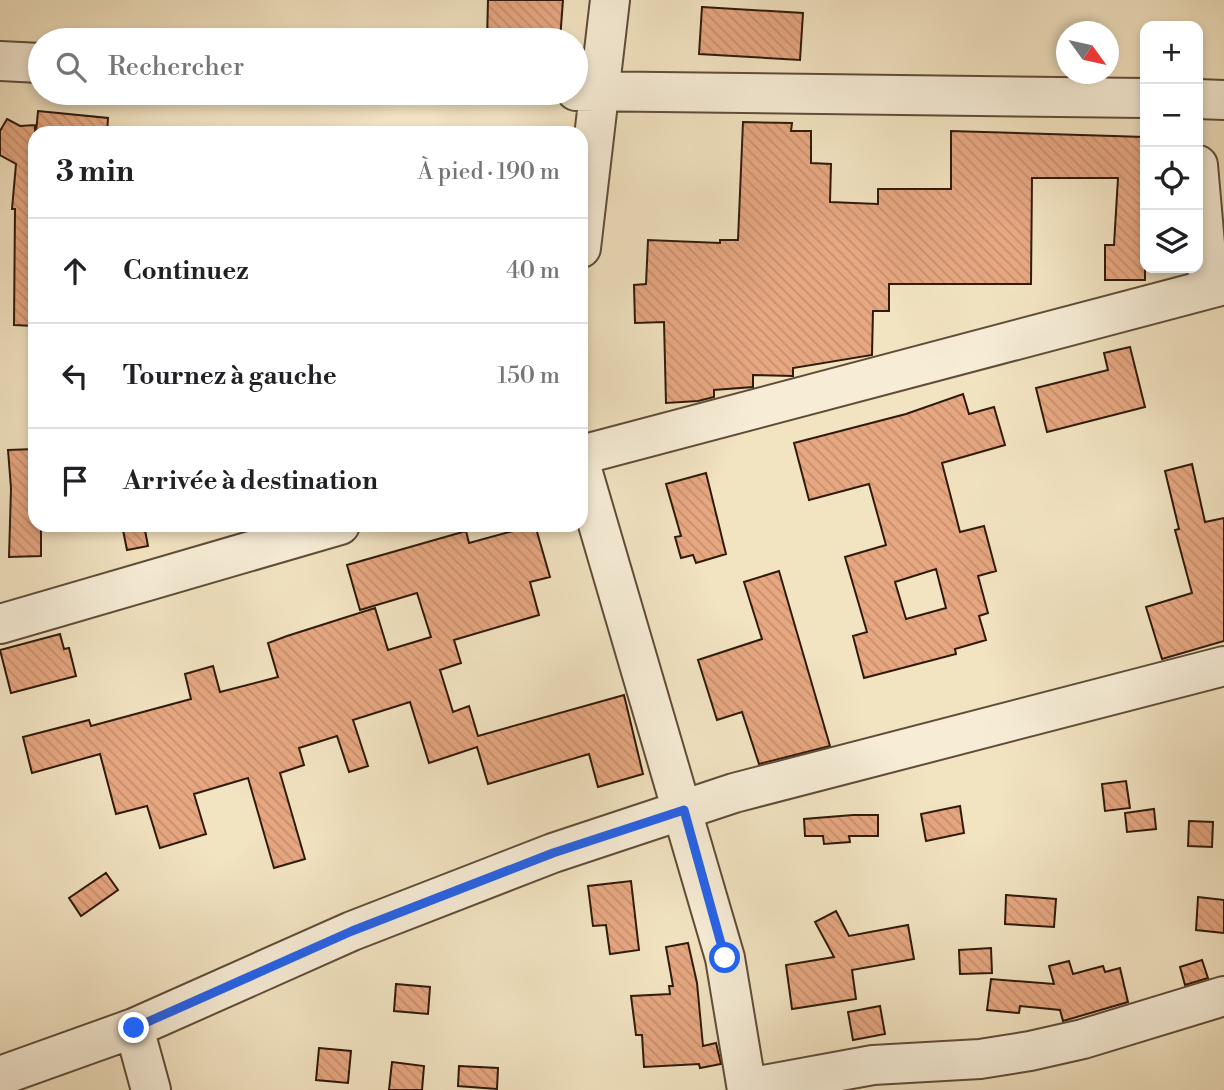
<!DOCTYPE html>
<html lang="fr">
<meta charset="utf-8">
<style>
body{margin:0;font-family:"Libre Bodoni",serif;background:#f2f2f2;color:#202124}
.controls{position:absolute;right:21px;top:21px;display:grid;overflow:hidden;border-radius:14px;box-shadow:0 4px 10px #0003}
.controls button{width:63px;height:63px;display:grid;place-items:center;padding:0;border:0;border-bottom:2px solid #e0e0e0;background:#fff;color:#202124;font:35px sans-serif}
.compass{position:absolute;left:1056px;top:21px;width:63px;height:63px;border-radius:50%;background:#fff;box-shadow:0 4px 10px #0003;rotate:123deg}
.stop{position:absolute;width:21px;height:21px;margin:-16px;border:5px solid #2563eb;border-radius:50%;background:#fff}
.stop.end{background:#2563eb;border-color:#fff;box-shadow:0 2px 7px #0008}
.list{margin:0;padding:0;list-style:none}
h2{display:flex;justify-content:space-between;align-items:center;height:91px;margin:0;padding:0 28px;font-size:30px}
h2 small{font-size:23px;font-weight:400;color:#757577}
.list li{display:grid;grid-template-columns:46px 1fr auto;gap:21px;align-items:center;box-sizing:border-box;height:105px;padding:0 28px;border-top:2px solid #e0e0e0}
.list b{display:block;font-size:26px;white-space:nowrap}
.list em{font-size:23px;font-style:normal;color:#757577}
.icon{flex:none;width:38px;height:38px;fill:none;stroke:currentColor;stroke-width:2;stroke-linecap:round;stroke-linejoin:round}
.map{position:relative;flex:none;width:1224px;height:1090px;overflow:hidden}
.search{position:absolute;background:#fff;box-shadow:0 4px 10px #0003;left:28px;top:28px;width:560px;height:77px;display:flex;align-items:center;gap:18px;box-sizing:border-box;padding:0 24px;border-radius:38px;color:#757577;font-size:26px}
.panel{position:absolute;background:#fff;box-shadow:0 4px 10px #0003;left:28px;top:126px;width:560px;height:406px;border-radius:21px}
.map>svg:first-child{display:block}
</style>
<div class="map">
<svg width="1224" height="1090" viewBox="0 0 1224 1090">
<defs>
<pattern id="building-back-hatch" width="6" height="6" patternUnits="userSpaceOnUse" patternTransform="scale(1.75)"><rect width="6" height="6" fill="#e6a781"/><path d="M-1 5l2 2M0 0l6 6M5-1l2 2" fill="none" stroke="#c68f6e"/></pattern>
</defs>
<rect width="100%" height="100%" fill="#f2e3c1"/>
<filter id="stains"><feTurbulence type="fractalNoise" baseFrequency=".00286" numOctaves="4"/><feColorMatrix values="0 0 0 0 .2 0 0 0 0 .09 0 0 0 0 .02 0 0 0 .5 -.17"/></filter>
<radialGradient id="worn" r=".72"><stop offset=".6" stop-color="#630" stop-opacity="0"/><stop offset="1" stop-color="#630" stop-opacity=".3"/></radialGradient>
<!-- building -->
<path fill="url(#building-back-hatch)" stroke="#301a0b" stroke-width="2" fill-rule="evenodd" d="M488,0H563L560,40H487Z
M702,7L803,13L800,60L699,54Z
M38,111L108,118L107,133H36Z
M7,119L20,126L35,125V326L14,325L15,209H12L16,164L0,155V131Z
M743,122L792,123L791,131H811V163L831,164L830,202L878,204V189H951V131L1145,137V280H1105V245H1114L1118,178H1032L1031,284H889V311H873L872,355L793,368V376L753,375V387L714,390V397L698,401L666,403L664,322L635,323L634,285L646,284L648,240L720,243V240H738Z
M1130,347L1145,407L1047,432L1036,388L1108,370L1104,353Z
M963,394L969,414L994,407L1005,445L942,463L960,532L984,526L996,571L978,576L988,613L979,616L986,640L955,649L956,654L864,678L853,636L867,632L845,557L886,545L869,484L809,500L794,443L906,414ZM936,569L946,608L906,619L895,582Z
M35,449V525H41V556L9,557L11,488L8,450Z
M1192,464L1205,522L1224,518V641L1162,659L1146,607L1192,593L1175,530L1179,529L1165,471Z
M706,473L726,554L696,563L693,555L681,558L675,537L681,536L666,484Z
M122,525H144L148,546L127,550Z
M535,525L550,577L530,582L539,615L454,640L461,663L440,670L453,712L469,706L478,736L624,695L643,774L598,787L589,754L488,784L477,747L429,763L410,702L353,720L368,766L349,772L337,736L299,748L304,765L280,773L305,859L274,868L248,778L194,794L206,834L160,848L147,806L116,814L100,754L32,773L23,737L89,720L91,726L191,699L185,674L213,666L220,692L278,677L268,643L287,636L375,608L388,650L431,637L417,593L360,610L347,565L466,531L469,543Z
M779,571L830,746L759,764L742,712L717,720L698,660L762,639L744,582Z
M60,634L64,649L69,648L76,676L11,693L0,650Z
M1126,781L1130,808L1105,811L1102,784Z
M960,806L964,833L926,841L921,814Z
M1154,809L1156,829L1127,832L1125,813Z
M853,815H878V836H849L850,842L824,844L823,836H805L804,819Z
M1189,821L1213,822L1212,847L1188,846Z
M106,873L118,890L81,916L69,898Z
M631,881L639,950L610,954L606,925L593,926L588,886Z
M1006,895L1056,899L1054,927L1005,924Z
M1198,897L1224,900V933L1196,930Z
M836,911L849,936L908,925L914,959L852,970L856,999L792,1009L786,965L834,957L815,922Z
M688,943L697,983L703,1046L716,1043L721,1064L700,1068L699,1064L644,1067L642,1035H636L631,996L670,994L669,986H673L666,947Z
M991,948L992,973L960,974L959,950Z
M1202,960L1208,978L1185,985L1180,967Z
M1069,961L1073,974L1103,966L1105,972L1120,968L1128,1002L1063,1021L1060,1010L1020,1006L1019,1013L987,1010L991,979L1054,984L1049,966Z
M396,984L430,987L428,1014L394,1011Z
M880,1006L885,1034L853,1040L848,1012Z
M319,1048L351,1051L348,1083L316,1080Z
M392,1062L424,1066L422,1090H389Z
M459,1066L498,1068L497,1089L458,1086Z"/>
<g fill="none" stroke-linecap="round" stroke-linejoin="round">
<defs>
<path id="minor" d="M0,61L40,63
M576,91L1145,98
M1198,99L1224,100
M1198,165L1209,289
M581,248L610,0
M581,455L1224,285
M581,466L725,958L747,1090
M0,624L340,525
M134,1028L151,1090
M0,1076L134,1028L352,931L553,853L734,793L1224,666
M747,1088L873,1065L980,1059L1030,1051L1083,1039L1224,996"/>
</defs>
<!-- minor casing -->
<use href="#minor" stroke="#604c38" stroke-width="42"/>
<!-- minor -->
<use href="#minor" stroke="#f7edd7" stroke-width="38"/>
</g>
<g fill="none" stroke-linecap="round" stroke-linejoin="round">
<!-- route -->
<path stroke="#2563eb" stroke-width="9" d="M134,1028L352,931L553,853L684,810L725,958"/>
</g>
<rect width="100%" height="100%" filter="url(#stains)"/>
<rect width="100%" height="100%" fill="url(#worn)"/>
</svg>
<div class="controls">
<button>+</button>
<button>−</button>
<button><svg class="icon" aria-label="locate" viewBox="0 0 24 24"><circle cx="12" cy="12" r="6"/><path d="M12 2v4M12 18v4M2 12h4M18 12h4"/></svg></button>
<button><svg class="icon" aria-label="layers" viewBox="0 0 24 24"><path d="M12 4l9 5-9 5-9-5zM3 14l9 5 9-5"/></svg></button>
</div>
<svg class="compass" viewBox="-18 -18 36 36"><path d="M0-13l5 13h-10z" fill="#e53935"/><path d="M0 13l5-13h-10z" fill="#757577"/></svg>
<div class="stop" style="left:725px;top:958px"></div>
<div class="stop end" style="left:134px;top:1028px"></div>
<div class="search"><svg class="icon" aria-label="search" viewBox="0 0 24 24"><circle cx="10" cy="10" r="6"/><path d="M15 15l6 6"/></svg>Rechercher</div>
<section class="panel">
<h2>3 min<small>À pied · 190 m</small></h2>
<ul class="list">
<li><svg class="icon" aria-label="ahead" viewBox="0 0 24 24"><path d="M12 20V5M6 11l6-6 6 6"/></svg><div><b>Continuez</b></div><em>40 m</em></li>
<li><svg class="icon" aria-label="left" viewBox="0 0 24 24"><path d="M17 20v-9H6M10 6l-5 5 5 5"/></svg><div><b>Tournez à gauche</b></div><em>150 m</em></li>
<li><svg class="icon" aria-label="arrive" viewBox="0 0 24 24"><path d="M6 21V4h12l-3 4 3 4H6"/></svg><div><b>Arrivée à destination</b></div></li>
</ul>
</section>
</div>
